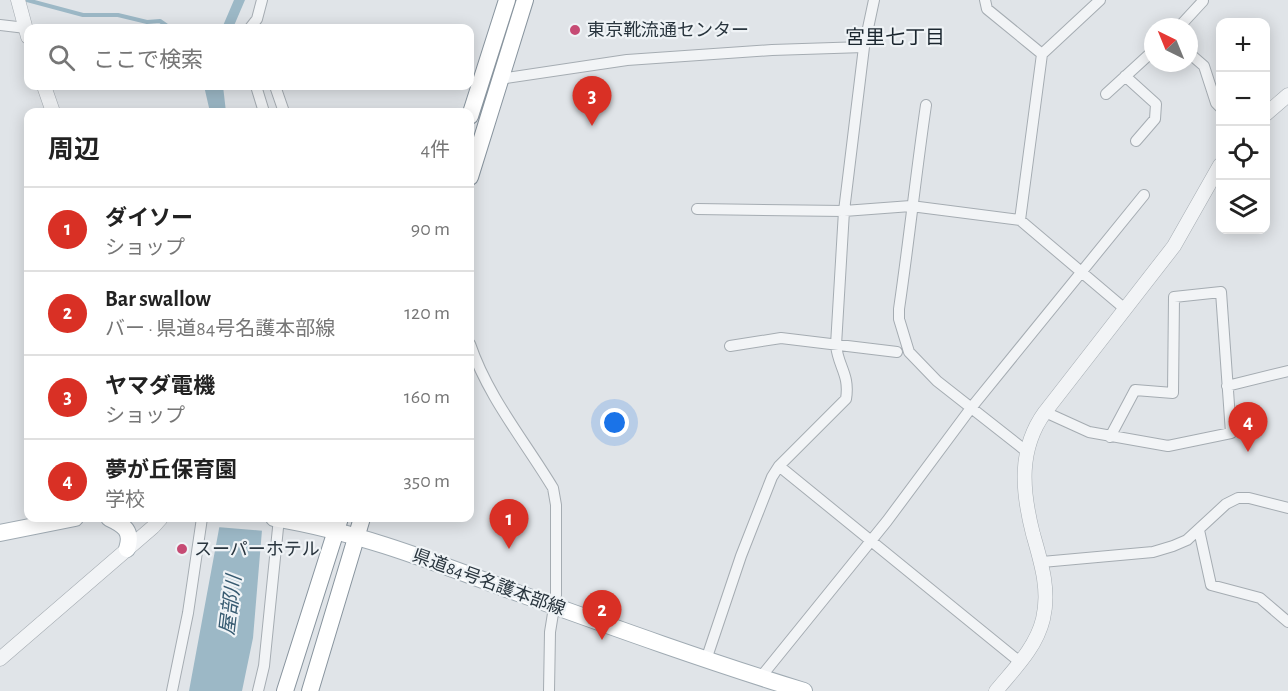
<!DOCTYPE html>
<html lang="ja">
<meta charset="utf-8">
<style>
body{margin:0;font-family:"Alegreya Sans","Noto Sans JP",sans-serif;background:#f6f6f6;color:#222}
.controls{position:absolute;right:18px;top:18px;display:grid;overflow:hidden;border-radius:12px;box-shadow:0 3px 15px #0003}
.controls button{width:54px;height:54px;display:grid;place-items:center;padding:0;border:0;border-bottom:2px solid #e0e0e0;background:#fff;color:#222;font:30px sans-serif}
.compass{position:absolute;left:1144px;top:18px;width:54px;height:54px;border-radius:50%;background:#fff;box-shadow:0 3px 15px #0003;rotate:317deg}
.you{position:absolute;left:615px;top:423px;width:21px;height:21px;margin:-15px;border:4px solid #fff;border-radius:50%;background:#1a73e8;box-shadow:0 0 0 9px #1a73e833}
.badge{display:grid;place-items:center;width:39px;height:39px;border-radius:50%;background:#d93025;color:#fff;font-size:20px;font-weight:700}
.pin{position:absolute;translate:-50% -50px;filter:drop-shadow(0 2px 3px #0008)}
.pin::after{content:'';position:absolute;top:32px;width:21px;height:18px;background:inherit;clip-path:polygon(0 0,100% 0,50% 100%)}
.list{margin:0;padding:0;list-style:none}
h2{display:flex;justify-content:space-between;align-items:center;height:78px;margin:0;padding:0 24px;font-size:26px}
h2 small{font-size:20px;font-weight:400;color:#767676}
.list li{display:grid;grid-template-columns:39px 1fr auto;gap:18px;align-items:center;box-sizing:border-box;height:84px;padding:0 24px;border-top:2px solid #e0e0e0}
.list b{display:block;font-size:22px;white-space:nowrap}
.list p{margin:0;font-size:20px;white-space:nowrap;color:#767676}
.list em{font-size:20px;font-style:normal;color:#767676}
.icon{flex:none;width:33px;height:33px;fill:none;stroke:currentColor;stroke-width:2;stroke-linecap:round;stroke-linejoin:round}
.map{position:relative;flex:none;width:1288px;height:691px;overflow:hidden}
.search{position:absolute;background:#fff;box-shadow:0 3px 15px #0003;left:24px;top:24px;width:450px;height:66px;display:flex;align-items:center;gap:15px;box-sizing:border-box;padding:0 21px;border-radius:12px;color:#767676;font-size:22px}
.panel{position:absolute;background:#fff;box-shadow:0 3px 15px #0003;left:24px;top:108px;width:450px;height:414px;border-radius:12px}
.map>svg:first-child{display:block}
</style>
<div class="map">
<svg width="1288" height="691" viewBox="0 0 1288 691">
<rect width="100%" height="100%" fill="#e0e4e8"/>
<!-- water -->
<path fill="#9cb8c6" d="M234,0H245L233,28H222Z
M204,86H223L226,112H210Z
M221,518H263L253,638L242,691H189Z"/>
<!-- pier -->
<path fill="#e0e4e8" d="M218,518H266L265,531L217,527Z"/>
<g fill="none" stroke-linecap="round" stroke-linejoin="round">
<!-- stream -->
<path stroke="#9cb8c6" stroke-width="4" d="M27,0L83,15H118L147,22L160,21L170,28"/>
<defs>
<path id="minor" d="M985,0L987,9L1042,54
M0,25L26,28
M1179,27L1203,1
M250,28L257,19L262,0
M1189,53L1204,66L1216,103L1220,107
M1125,76L1156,104L1155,119L1136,141
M500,79L627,60L772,50L864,47L874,0
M256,86L264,112
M275,86L284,112
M1106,94L1153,51
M926,105C916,173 909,241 899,309V319L909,352L937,381L1026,451
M697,209L844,211L911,206L1020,220L1125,309
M1020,220L1042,54L1100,0
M470,344C488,397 524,440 553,488L556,505V595L550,632L549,691
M730,346L781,338L897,352
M1227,386L1288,371
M1045,412L1089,432L1168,446L1231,433L1221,292L1174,297L1173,393L1135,390L1110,437
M779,466L1020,662
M1199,530L1211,585L1260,598L1288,622
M1042,562L1153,552L1173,546L1187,540L1226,504L1238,498H1249L1288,508
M706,660L741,556L772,477L779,466L846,399C850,374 838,367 836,345L844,211L864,47
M760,678L887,521L971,408L1144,195
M172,691L188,613L202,518
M258,691L264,666L279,518"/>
<path id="tertiary" d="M18,0L28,37
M44,86L53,112
M1266,114L1288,95
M0,659L153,527L161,518
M996,691C1014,669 1036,648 1043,619C1050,590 1041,562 1033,534C1022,491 1018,449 1045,412L1174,246L1220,165"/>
<path id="primary" d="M109,518C124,525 133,531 127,549
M274,518C354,531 429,560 504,588C604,624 703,660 804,691
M0,533L75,518"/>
<path id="trunk" d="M470,116L507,0
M470,177L525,0
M285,691L340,518
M310,691L362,518"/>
</defs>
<!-- minor casing -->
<use href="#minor" stroke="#a5acb2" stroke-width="12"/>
<!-- tertiary casing -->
<use href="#tertiary" stroke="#a5acb2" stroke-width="15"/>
<!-- primary casing -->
<use href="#primary" stroke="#a0abb3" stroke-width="18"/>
<!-- trunk casing -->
<use href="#trunk" stroke="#88949e" stroke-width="18"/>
<!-- minor -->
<use href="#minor" stroke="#f2f4f6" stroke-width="10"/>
<!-- tertiary -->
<use href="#tertiary" stroke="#f2f4f6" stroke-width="14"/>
<!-- primary -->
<use href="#primary" stroke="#fff" stroke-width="16"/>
<!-- trunk -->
<use href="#trunk" stroke="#fff" stroke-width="16"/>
</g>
<!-- markers -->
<g fill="#c64b74" stroke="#eff3f6" stroke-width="2">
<circle cx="575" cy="30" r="6"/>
<circle cx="182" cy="549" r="6"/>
</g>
<g text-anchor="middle" stroke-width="4.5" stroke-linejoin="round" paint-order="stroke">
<!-- poi labels -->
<g font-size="18" fill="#29353e" stroke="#eff3f6" text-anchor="start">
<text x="587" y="36">東京靴流通センター</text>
<text x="194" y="555">スーパーホテル</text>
</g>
<!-- street labels -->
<g font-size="18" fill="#29353e" stroke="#eff3f6">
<text transform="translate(489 582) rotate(20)" y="6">県道84号名護本部線</text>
</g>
<!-- neighbourhood labels -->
<g font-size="20" fill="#1b262f" stroke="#eff3f6">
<text x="895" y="44">宮里七丁目</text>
</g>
<!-- water labels -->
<g font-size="20" font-style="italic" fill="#365a70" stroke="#eff3f6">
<text transform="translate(230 605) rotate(-83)" y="7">屋部川</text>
</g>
</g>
</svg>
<div class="controls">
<button>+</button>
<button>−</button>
<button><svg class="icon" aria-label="locate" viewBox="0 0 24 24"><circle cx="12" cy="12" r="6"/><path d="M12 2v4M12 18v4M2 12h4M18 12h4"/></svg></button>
<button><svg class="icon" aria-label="layers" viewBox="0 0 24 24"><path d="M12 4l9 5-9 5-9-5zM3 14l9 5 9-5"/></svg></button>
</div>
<svg class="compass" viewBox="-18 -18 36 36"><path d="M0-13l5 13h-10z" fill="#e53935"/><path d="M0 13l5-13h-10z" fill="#767676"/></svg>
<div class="you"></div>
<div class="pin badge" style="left:509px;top:549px">1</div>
<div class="pin badge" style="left:602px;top:640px">2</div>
<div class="pin badge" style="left:592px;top:126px">3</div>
<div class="pin badge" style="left:1248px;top:452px">4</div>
<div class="search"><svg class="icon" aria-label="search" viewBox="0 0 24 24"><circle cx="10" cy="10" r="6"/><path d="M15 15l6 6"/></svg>ここで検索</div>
<section class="panel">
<h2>周辺<small>4件</small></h2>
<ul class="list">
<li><span class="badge">1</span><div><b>ダイソー</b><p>ショップ</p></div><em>90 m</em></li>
<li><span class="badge">2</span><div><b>Bar swallow</b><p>バー · 県道84号名護本部線</p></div><em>120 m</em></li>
<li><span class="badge">3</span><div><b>ヤマダ電機</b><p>ショップ</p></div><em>160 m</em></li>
<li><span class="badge">4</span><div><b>夢が丘保育園</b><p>学校</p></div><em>350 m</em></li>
</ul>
</section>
</div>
